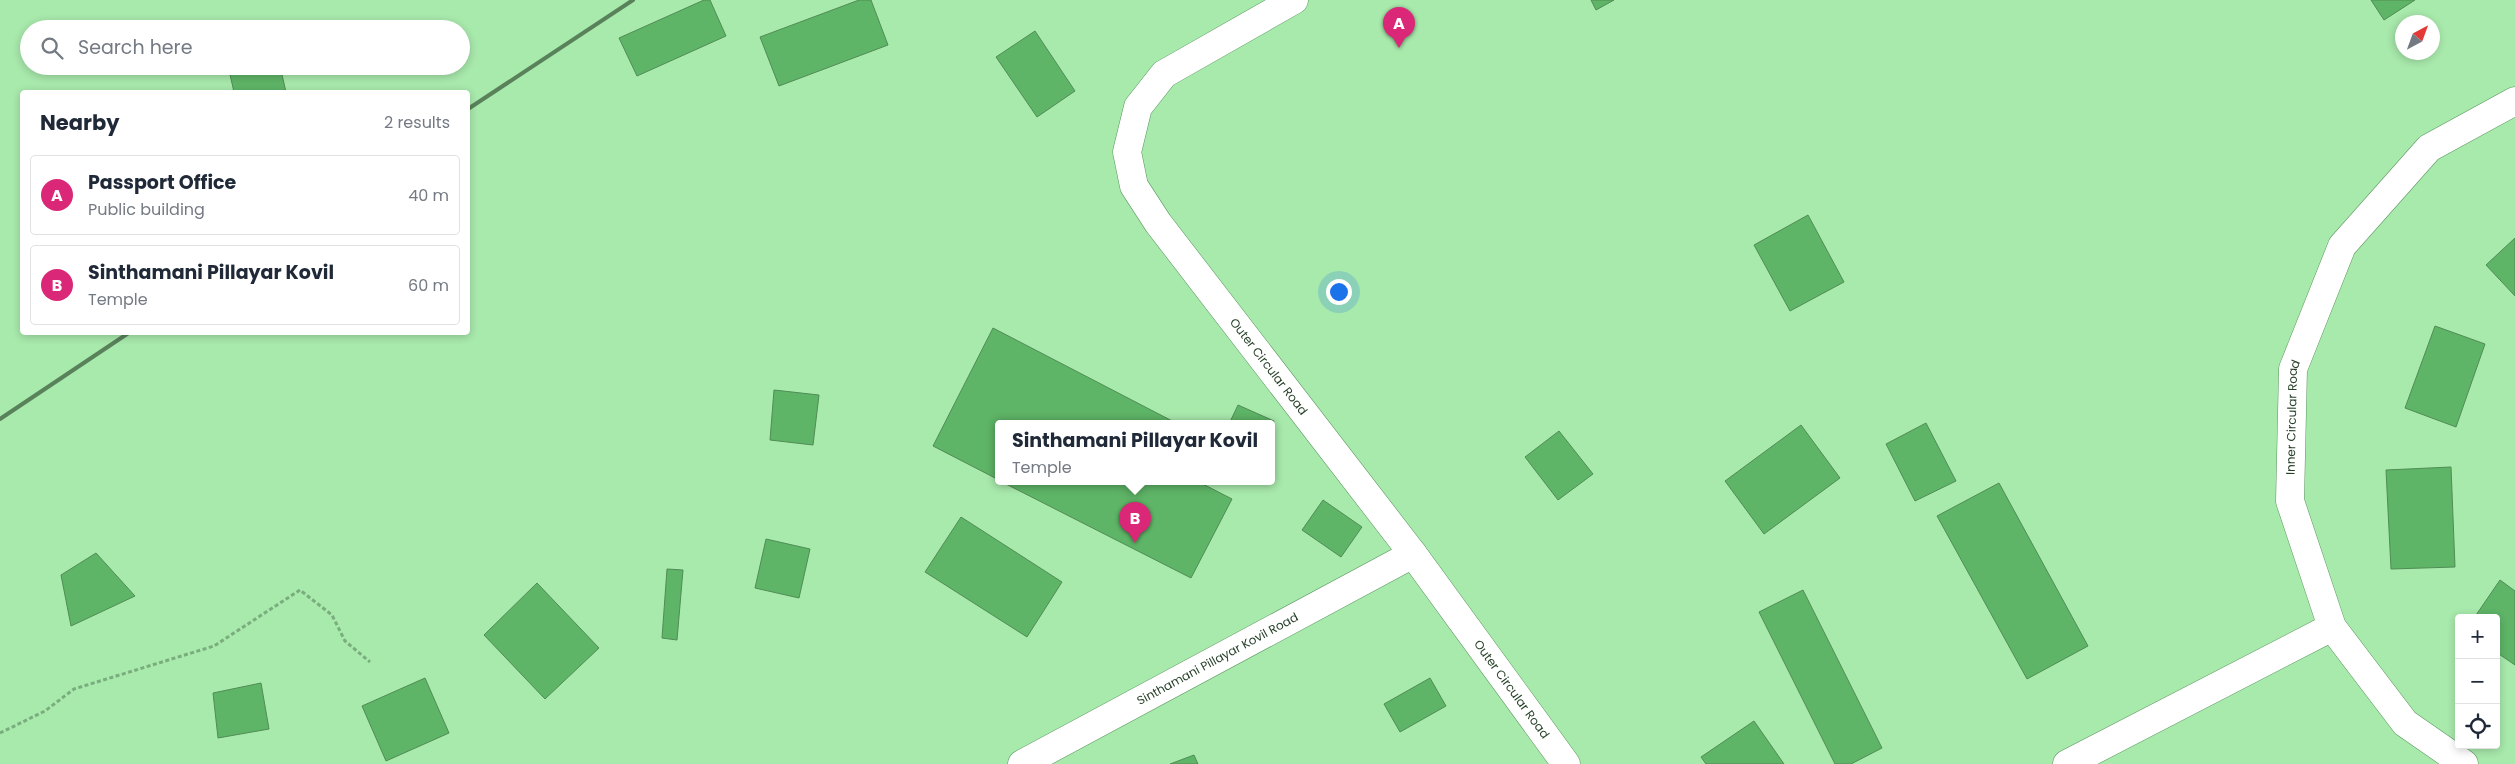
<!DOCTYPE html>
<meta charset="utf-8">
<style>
body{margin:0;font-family:Poppins,sans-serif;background:#f2f2f3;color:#1f2937}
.controls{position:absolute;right:15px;bottom:15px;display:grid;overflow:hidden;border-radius:5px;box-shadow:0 2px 8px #0003}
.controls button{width:45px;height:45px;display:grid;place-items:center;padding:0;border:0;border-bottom:1px solid #e0e1e3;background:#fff;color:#1f2937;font:25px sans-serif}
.compass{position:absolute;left:2395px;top:15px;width:45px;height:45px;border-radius:50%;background:#fff;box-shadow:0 2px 8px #0003;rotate:41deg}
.you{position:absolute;left:1338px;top:291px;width:18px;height:18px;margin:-12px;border:4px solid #fff;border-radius:50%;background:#1a73e8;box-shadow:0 0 0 8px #1a73e833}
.badge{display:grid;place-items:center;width:32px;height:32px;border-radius:50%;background:#db2777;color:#fff;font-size:16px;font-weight:700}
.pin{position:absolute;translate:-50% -41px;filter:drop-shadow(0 1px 2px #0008)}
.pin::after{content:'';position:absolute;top:26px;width:18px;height:15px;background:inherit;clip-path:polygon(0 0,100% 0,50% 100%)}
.popup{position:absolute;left:995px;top:420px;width:280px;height:65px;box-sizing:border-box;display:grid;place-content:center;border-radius:5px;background:#fff;filter:drop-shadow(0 1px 4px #0005);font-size:16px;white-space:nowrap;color:#747a83}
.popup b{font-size:19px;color:#1f2937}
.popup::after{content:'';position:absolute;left:50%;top:100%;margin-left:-10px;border:10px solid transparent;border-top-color:#fff}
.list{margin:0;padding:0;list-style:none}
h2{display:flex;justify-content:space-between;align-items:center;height:65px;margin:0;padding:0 20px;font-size:21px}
h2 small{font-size:16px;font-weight:400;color:#747a83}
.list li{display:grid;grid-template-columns:32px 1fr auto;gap:15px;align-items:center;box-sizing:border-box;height:80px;margin:0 10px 10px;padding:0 10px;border:1px solid #e0e1e3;border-radius:5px}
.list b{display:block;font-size:19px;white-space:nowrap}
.list p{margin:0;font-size:16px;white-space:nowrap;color:#747a83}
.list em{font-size:16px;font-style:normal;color:#747a83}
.icon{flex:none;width:28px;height:28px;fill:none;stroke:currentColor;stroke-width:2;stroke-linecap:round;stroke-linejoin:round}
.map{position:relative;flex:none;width:2515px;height:764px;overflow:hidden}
.search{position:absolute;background:#fff;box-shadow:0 2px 8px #0003;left:20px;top:20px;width:450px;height:55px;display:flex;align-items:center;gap:12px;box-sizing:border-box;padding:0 18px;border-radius:28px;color:#747a83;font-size:19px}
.panel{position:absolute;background:#fff;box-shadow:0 2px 8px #0003;left:20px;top:90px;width:450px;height:245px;border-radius:5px}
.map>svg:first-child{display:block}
</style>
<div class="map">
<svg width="2515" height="764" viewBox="0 0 2515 764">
<rect width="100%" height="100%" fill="#a8e9ac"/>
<!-- building -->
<path fill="#5eb467" stroke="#508d55" d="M704,0H710L726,36L637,76L619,38Z
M859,0H871L888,45L779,86L760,37Z
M1591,0H1614L1596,10Z
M2371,0H2415L2384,20Z
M271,21L273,29H220L219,23Z
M1035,31L1075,91L1037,117L996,57Z
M228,66H280L286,92H234Z
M1808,215L1844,282L1790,311L1754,245Z
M2515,238V296L2486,265Z
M2435,326L2485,344L2456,427L2405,408Z
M993,328L1178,424H999V480L933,446Z
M774,390L819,395L813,445L770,440Z
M1238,405L1274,421L1271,428V424H1229Z
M1926,423L1956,481L1915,501L1886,444Z
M1801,425L1840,478L1764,534L1725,481Z
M1559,431L1593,474L1558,500L1525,457Z
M2451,467L2455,567L2391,569L2386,470Z
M1002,482H1199L1232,499L1191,578Z
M1999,483L2088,646L2027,679L1937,516Z
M1323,500L1362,527L1341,557L1302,530Z
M961,517L1062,582L1027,637L925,572Z
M766,539L810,549L799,598L755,588Z
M96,553L135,596L71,626L61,575Z
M667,569L683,570L677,640L662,638Z
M2500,580L2515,591V665L2496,652V618H2474Z
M537,583L599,648L545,699L484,635Z
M1803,590L1882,748L1851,764H1835L1759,612Z
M425,678L449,733L386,761L362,706Z
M1430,678L1446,706L1400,732L1384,704Z
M261,683L269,729L218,738L213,693Z
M1754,721L1784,764H1706L1701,757Z
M1194,755L1198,764H1170Z"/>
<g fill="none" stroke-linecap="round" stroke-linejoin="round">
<defs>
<g id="minor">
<path id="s1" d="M1294,0L1164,74L1138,107L1127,152L1134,186L1158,223L1413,554L1566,764"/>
<path id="s2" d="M1022,764L1413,554"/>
<path d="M2067,764L2332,627"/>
<path id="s3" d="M2464,764L2405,723L2332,627L2290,501L2293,369L2342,246L2429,148L2515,101"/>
</g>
</defs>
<!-- minor casing -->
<use href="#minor" stroke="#59965e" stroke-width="29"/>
<!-- path -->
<path stroke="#7aad7d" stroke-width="3" stroke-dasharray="4 2.5" stroke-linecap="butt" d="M0,733L45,711L74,689L214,646L300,590L332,615L345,641L370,662"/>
<!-- minor -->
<use href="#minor" stroke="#fff" stroke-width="28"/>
<!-- rail -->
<path stroke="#59825b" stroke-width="4" d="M468,109L633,0
M0,419L130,332"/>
</g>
<g text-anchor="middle" stroke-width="4" stroke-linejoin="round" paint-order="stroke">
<!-- street labels -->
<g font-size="12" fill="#274129" stroke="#e5ffe6">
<text dy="4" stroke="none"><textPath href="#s1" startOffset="498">Outer Circular Road</textPath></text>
<text dy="4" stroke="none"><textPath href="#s3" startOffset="409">Inner Circular Road</textPath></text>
<text dy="4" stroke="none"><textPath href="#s2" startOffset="222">Sinthamani Pillayar Kovil Road</textPath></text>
<text dy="4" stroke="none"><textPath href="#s1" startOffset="902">Outer Circular Road</textPath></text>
</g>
</g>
</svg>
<div class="controls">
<button>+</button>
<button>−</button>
<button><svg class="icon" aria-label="locate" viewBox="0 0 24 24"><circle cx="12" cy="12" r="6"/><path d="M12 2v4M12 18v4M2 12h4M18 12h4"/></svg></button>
</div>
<svg class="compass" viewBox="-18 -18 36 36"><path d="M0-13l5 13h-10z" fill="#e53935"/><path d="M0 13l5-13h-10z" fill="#747a83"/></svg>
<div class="you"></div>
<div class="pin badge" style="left:1399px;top:48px">A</div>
<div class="pin badge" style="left:1135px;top:543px">B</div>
<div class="popup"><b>Sinthamani Pillayar Kovil</b>Temple</div>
<div class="search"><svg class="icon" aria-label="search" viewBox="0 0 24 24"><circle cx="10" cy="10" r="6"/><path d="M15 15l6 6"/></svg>Search here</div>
<section class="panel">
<h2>Nearby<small>2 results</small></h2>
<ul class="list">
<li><span class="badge">A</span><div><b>Passport Office</b><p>Public building</p></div><em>40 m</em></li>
<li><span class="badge">B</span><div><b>Sinthamani Pillayar Kovil</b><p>Temple</p></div><em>60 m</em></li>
</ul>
</section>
</div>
